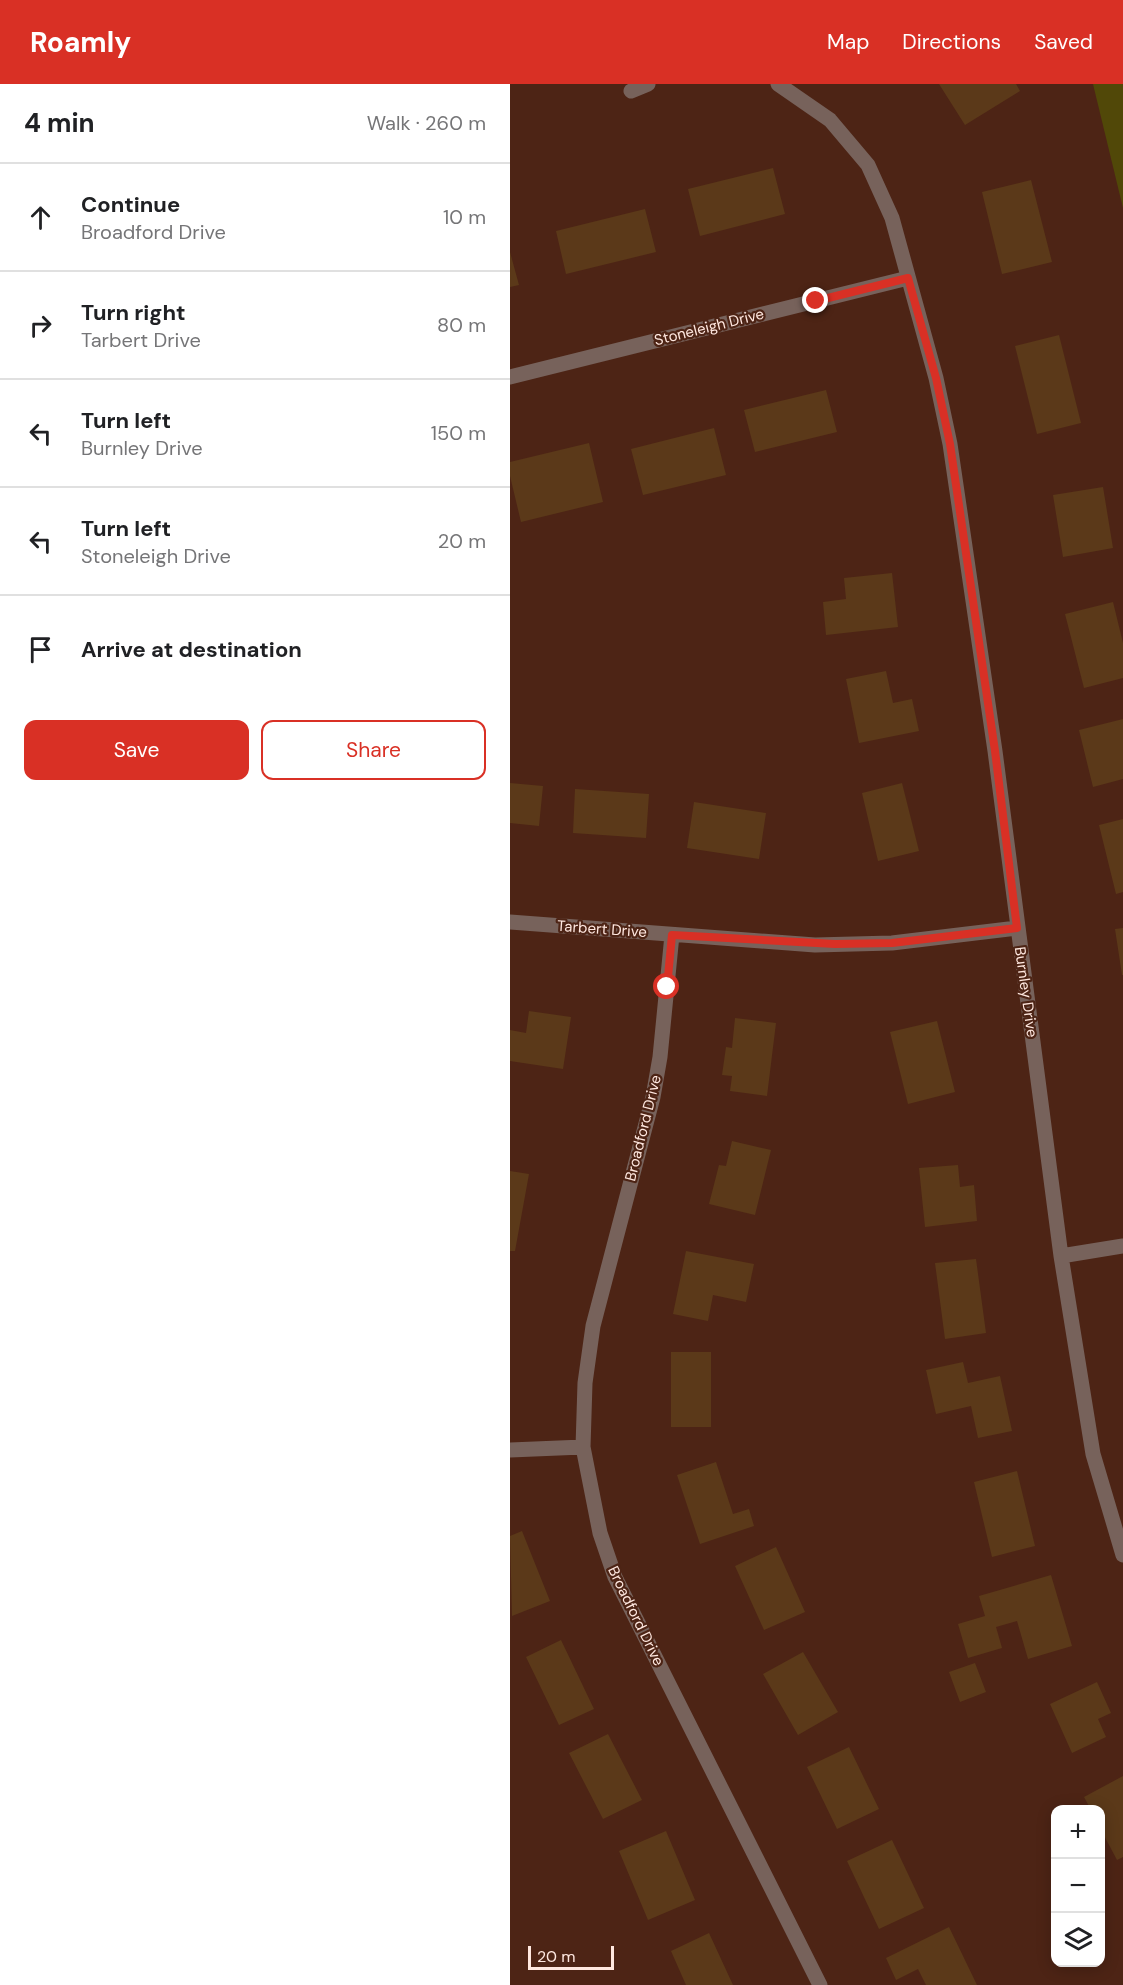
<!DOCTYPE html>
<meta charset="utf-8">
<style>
body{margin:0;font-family:"DM Sans",sans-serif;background:#f2f2f2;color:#202124}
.controls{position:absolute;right:18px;bottom:18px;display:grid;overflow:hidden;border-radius:12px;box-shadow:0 3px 15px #0003}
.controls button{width:54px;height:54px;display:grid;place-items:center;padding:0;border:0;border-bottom:2px solid #e0e0e0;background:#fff;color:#202124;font:30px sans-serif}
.scale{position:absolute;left:18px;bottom:15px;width:86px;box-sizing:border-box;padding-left:6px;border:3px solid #ffe8e0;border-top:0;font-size:16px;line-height:21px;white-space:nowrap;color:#ffe8e0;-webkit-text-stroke:4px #4d2415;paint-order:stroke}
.stop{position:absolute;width:18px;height:18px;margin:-14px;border:4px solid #d93025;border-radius:50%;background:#fff}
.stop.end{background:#d93025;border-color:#fff;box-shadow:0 2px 6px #0008}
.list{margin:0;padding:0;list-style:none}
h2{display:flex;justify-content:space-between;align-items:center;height:78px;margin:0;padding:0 24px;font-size:26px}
h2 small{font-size:20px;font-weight:400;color:#757577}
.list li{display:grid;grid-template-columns:39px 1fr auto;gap:18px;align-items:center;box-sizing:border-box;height:108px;padding:0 24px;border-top:2px solid #e0e0e0}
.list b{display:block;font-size:22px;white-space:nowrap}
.list p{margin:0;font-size:20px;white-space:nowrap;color:#757577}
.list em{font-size:20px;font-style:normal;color:#757577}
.actions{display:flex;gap:12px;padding:18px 24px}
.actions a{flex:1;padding:14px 0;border:2px solid #d93025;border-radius:12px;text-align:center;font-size:21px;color:#d93025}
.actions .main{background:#d93025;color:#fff}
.icon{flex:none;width:33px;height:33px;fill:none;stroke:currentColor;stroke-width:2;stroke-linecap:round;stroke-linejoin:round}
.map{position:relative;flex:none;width:613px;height:1901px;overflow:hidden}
header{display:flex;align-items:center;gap:36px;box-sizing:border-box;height:84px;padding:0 30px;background:#d93025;color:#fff}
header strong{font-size:28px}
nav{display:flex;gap:33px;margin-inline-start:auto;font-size:21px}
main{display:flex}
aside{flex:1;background:#fff}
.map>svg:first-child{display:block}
</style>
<header>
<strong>Roamly</strong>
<nav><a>Map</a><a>Directions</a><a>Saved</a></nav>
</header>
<main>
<aside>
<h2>4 min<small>Walk · 260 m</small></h2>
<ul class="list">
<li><svg class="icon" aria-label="ahead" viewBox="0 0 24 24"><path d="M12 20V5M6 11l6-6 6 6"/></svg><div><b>Continue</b><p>Broadford Drive</p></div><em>10 m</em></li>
<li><svg class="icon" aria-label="right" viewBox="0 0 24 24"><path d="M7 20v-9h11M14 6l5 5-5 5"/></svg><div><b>Turn right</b><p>Tarbert Drive</p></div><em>80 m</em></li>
<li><svg class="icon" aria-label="left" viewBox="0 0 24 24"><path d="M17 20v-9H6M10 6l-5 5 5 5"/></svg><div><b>Turn left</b><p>Burnley Drive</p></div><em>150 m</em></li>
<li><svg class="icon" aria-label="left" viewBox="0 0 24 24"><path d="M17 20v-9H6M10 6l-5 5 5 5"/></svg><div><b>Turn left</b><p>Stoneleigh Drive</p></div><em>20 m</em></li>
<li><svg class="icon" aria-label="arrive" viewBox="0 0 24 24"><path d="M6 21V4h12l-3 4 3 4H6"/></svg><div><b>Arrive at destination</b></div></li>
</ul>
<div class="actions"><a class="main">Save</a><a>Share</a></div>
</aside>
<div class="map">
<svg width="613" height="1901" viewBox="0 0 613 1901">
<rect width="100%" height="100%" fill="#4d2415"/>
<!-- green -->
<path fill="#514808" d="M583,0H613V124Z"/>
<!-- building -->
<path fill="#5b3919" d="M429,0H506L510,7L455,41Z
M263,84L275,130L190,152L178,105Z
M521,96L542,178L492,190L472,108Z
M135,125L146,168L56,190L46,147Z
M0,168L9,201L0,203Z
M549,251L571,339L527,350L505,262Z
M316,306L327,348L245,368L234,326Z
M204,344L216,391L133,411L121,365Z
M79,359L93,418L11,438L0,392V378Z
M593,403L603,464L553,473L543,411Z
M382,489L388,543L316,551L313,518L336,515L334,494Z
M603,518L613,559V594L574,604L555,530Z
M376,587L383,619L402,615L409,647L349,659L336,595Z
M613,635V695L583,703L569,646Z
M0,699L33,702L29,742L0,739Z
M392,699L409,767L368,777L352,709Z
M65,705L139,710L136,754L63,749Z
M184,718L256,729L249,775L177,764Z
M613,735V808L606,810L589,741Z
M613,844V891H612L605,845Z
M19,927L61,933L53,985L0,977V946L16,949Z
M225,934L266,939L257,1012L220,1007L222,992L212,991L216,963L222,964Z
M427,937L445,1008L398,1020L380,948Z
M222,1057L261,1066L245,1131L199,1120L209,1081L216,1082Z
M448,1081L450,1103L464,1101L467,1137L415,1143L409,1084Z
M0,1087L19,1090L5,1167H0Z
M176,1167L244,1180L236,1218L203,1211L198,1237L163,1230Z
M466,1175L476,1249L435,1255L425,1179Z
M161,1268H201V1343H161Z
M453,1278L458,1299L490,1292L502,1347L468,1354L461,1322L426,1330L416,1286Z
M206,1378L223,1430L239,1425L244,1442L190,1460L167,1391Z
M507,1387L525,1462L482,1473L464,1398Z
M12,1447L40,1517L2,1532L0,1452Z
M266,1463L295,1528L254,1546L225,1482Z
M541,1491L562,1562L518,1575L507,1537L486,1543L492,1564L458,1574L448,1540L475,1532L469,1512Z
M51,1556L84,1625L49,1641L16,1573Z
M293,1568L328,1628L288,1651L253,1590Z
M465,1579L476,1608L450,1618L439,1588Z
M587,1598L601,1629L588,1635L596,1653L562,1669L540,1620Z
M98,1650L132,1716L93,1735L59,1669Z
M339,1663L369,1725L327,1745L297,1683Z
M613,1692V1773L607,1776L590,1744V1726H581L574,1713Z
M156,1747L185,1816L138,1836L109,1767Z
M382,1756L414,1824L369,1845L337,1777Z
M439,1843L467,1901H416L408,1885L386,1896L376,1874Z
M199,1849L223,1901H176L161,1867Z"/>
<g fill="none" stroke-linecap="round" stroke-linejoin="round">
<!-- minor -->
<path stroke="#77625b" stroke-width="15" d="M268,0L320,36L358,81L382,134L426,294L440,360L485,667L551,1172L583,1370L613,1471
M121,7L138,0
M0,293L398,194
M0,838L305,861L382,859L507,844
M162,851L150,973L143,1013L83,1242L75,1299L73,1363L90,1449L105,1493L310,1901
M551,1172L613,1162
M0,1366L73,1363"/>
</g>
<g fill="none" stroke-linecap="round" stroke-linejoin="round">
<!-- route -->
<path stroke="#d93025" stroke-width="8" d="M157,903L162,851L325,860L382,859L507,844L485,667L440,360L426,294L398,194L306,217"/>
</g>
<g text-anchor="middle" stroke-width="4.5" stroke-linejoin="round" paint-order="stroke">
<!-- street labels -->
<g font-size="15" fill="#ffe8e0" stroke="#4d2415">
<text transform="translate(199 243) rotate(-14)" y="5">Stoneleigh Drive</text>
<text transform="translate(92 845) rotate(4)" y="5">Tarbert Drive</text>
<text transform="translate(516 908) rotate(82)" y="5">Burnley Drive</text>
<text transform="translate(133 1044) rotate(-76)" y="5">Broadford Drive</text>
<text transform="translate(126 1532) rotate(64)" y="5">Broadford Drive</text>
</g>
</g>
</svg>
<div class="controls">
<button>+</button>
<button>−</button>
<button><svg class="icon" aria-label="layers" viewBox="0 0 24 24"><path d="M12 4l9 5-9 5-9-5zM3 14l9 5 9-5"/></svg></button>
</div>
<div class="scale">20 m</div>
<div class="stop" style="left:157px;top:903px"></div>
<div class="stop end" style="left:306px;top:217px"></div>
</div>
</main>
